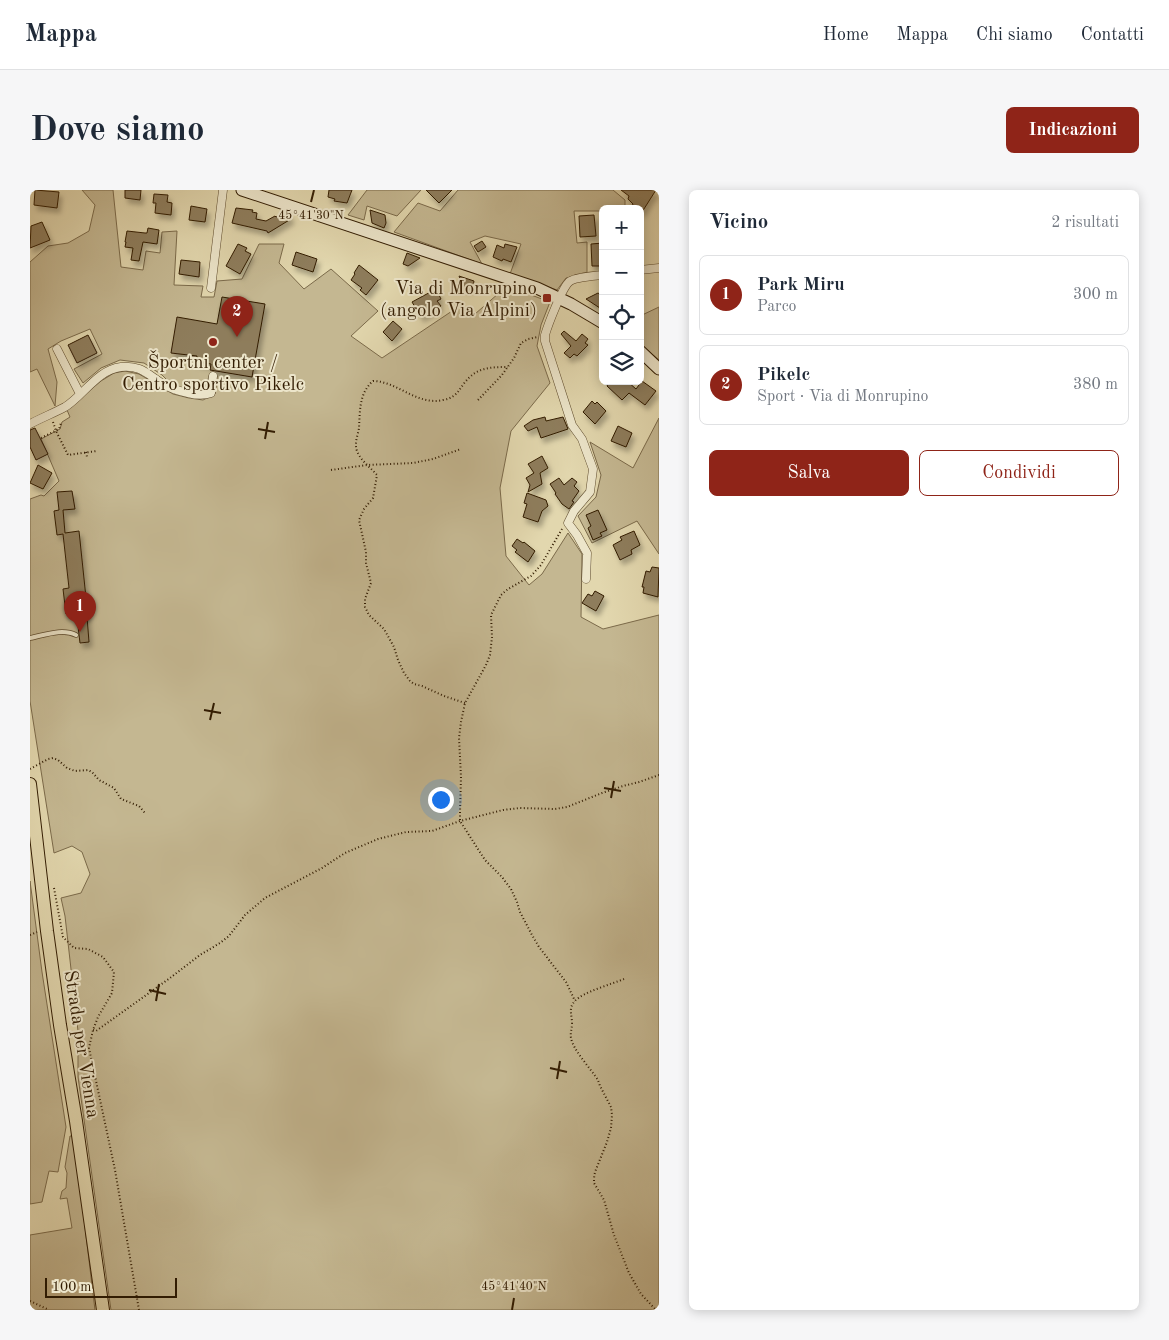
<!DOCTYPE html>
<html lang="it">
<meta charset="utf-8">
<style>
body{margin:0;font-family:"Old Standard TT",serif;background:#f6f6f7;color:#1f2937}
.controls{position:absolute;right:15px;top:15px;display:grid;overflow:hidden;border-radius:8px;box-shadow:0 2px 12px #0003}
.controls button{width:45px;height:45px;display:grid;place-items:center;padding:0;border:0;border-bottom:1px solid #e0e1e3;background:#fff;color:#1f2937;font:25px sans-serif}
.scale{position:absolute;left:15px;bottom:12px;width:132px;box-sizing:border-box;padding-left:5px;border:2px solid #321c02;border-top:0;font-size:14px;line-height:18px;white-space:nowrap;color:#321c02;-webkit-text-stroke:4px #ece5ca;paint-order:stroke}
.you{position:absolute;left:410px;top:609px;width:18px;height:18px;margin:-12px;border:4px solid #fff;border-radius:50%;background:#1a73e8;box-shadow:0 0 0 8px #1a73e833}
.badge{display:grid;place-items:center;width:32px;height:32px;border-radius:50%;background:#8f2418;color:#fff;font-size:16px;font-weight:700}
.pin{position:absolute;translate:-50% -41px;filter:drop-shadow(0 1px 2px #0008)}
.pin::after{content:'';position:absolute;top:26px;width:18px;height:15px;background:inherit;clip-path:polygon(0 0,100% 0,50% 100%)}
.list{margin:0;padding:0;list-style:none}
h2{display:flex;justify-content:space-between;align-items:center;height:65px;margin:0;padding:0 20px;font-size:21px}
h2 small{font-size:16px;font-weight:400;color:#747a83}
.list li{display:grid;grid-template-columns:32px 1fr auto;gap:15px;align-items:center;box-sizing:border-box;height:80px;margin:0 10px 10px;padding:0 10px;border:1px solid #e0e1e3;border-radius:8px}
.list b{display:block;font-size:19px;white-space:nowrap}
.list p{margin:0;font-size:16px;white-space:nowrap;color:#747a83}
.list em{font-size:16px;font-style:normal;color:#747a83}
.actions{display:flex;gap:10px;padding:15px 20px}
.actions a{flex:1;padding:11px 0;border:1px solid #8f2418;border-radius:8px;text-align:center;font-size:18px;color:#8f2418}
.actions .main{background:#8f2418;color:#fff}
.icon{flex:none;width:28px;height:28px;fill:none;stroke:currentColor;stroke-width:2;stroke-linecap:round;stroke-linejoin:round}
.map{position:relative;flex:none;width:629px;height:1120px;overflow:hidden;border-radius:8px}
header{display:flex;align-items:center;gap:30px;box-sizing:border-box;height:70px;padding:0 25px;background:#fff;border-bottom:1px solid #e0e1e3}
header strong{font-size:24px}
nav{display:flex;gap:28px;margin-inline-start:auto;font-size:18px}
.intro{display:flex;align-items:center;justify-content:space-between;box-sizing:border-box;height:120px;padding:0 30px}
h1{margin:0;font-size:35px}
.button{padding:12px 22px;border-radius:8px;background:#8f2418;color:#fff;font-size:18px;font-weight:700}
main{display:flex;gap:30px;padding:0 30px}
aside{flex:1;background:#fff;border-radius:8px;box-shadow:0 2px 12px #0003}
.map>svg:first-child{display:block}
</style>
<header>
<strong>Mappa</strong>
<nav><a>Home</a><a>Mappa</a><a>Chi siamo</a><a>Contatti</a></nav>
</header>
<div class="intro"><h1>Dove siamo</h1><a class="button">Indicazioni</a></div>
<main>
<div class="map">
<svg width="629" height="1120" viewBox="0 0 629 1120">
<defs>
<filter id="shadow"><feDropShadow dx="3" dy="5" stdDeviation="2.5" flood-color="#0004"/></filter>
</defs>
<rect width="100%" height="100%" fill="#e2d7ae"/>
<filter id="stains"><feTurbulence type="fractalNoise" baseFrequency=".004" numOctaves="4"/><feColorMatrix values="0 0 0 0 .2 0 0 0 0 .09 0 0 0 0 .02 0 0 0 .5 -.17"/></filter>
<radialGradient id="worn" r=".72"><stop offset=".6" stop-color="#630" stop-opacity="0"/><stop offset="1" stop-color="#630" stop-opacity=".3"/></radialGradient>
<!-- green -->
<path fill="#c4b791" stroke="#7b6a4a" d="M52,0H83L91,77L113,80L116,61L130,63L132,42L147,41L144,95L173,96L171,107H184L187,91L212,89L229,54H254L249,73L274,99L301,79L348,121L321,146L352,168L428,117L445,124L477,96L520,112L511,135L507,156L520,193L481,241L470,298L476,366L499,395L512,384L538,343L552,364L551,427L573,439L629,425V1120H81L48,887V841L35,726L31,708L51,703L60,684L52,662L42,656L24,663L0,511V309L11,305L14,306L29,291L11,249L30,239L32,232L40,227L37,220L71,191L84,183L95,181L109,184L143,204L159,208L173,210L185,204L187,186L180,184L174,200H158L141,194L132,185L114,173L90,170L71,178L53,193L44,179L72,164L60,139L31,151L18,159L27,192L25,216L7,179L0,182V72L18,56L38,53L59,41L65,15Z
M337,0H391L367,26L337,16L334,30L318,25Z
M428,0H583L595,10V19H573V21H544L547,53L557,52V83L536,88L527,100L480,84L491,54L455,46L440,52L452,74L364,42L388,13L410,21Z
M629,117V170L610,154V126Z
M629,228V364L607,331L562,353L548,326L566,307L571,285L560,252L603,278Z
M0,691L12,782L36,937L28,982L19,981L12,1012L0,1014Z
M40,946H44L65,1120H0V1045L42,1038L37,1008L30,1009L32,1001L36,998L37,983L35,977Z"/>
<!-- building -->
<path fill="#8e7d5b" stroke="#321c02" filter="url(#shadow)" d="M5,0L29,2L27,18L4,15Z
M95,0H111L110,10L95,8Z
M299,0H322L317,13L304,11L305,9L298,7Z
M396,0H422L409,13Z
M591,0H626L612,22L610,21V19H606L602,16L603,14L598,9L599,6Z
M124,4L138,5L137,12L142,13L141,25L125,23L126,13H123Z
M161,16L177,19L175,32L159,30Z
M206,18L223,20L222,22L227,23L226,29L236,31L245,26L246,27L254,23L259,24L261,29L238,43L237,41L202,33Z
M340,20L355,25L356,33L354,38L342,33Z
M564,25L566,46L550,47L549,26Z
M12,32L20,50L0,58L1,36Z
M118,38L129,40L127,54L113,52L109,71L101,70L103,58L95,57L96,52H95L97,41L115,43H117Z
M452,51L456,57L448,62L444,56Z
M573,53V76H562L561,54Z
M208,54L217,58L215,61L221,64L210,84L196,76Z
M475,54L487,57L481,72L473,69L472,71L463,67L467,55L474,58Z
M266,62L287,69L283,82L262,75Z
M377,63L390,68L378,76L373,74Z
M151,70L170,72L169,87L149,84Z
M329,75L348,90L336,105L330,100L332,98L321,90L325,84L324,83Z
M429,86L444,91L443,96L434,98Z
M406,99L411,109L407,111L411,116L391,127L382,112Z
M568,103L573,106V120L556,109Z
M192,107L235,114L222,187L180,180L181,174L166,172L167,166L141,163L147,127L187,134Z
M363,131L372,139L362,151L353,142Z
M534,141L546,151L552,144L558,149L555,153L558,155L547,166L544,164L540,168L534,163L541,156L531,144Z
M58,145L67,163L47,173L38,155Z
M580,191H597L606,199L612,191L626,201L615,215L599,203L592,210L577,196Z
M562,211L565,214L567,212L576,221L565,234L553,222Z
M515,227L516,231L533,227L538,239L511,248L507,237L498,241L494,236L503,230Z
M588,236L602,243L596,257L581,251Z
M5,238L18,264L6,270L0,257V240Z
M512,266L518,278L510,283L512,294L498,302L500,295L496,288L504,283L498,274Z
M8,275L22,283L13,299L0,293Z
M529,288L534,295L542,288L547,292L544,296L549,301L542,311L544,312L539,319L532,314L525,304L526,303L520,294Z
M42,301L45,319L33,320L35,343L49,341L58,427H57L59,452L50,453L47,428L43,429L42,423L36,424L33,399L39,398L33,344L27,345L24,321L29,320L27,302Z
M497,303L516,310L518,316L512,321L508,332L493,327L497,314L494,313Z
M568,320L577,340L570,343L572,346L563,350L558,338L561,336L556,325Z
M604,341L610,355L601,360L602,364L590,370L583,355L592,350L590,347Z
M487,349L493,353L494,352L505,361L498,372L485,362L487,360L482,356Z
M622,377L629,378L628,407L613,403L614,397H612L616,381L620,382Z
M565,401L574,406L566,421L552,413L558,404L562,406Z"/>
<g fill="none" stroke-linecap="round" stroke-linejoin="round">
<defs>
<path id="lane" d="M0,448C15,445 32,438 46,445"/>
<path id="street" d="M610,80L629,78
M181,98L193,0
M27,159L50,204
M0,234C11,228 24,223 35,217C54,205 67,180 91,177C111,175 117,184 133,194C141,199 149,201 158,203C166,205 173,206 181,203L183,186
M556,389L557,363L547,345L538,333L544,321L560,302L563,279L552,249L542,235L515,151V145C518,135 532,98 539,92C544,87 565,86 573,85"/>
<path id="secondary" d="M212,0L507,98L541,114L573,133
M610,161L629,179"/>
<path id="primary" d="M0,594L17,741L30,835L46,931L73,1120"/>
</defs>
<!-- lane casing -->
<use href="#lane" stroke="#5e4b2d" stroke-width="5.5"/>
<!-- street casing -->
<use href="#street" stroke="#5e4b2d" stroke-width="9"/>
<!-- secondary casing -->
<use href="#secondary" stroke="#321c02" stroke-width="13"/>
<!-- primary casing -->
<use href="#primary" stroke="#321c02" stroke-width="14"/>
<!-- path -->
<path stroke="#321c02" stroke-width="2" stroke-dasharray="1 2.5" stroke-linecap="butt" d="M448,210L472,185L484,168L491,153L498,149L508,147
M23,232L26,241L38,265L67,261
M11,248L29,239L31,233
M56,262L57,267
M301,280L337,275L383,273L403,269L431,259
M532,339L511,375L501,386L478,399L471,405L461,425L462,447L460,465L456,475L435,513L431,532L429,548L431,587L430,622V631L455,670L472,687L481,699L487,712L490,722L502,745L509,757L536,792L545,811
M435,513L414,506L392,496L384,494L380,491L374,483L368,470L364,457L354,439L339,425L335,417V409L341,393L336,373V362L329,330L334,319L343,308L347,285C340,277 331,271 327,261C324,253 328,245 329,238C330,221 329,203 343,191C367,191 387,216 413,210C430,207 429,196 441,186C451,177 465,177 478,177
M0,579L18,569L23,568L28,570L37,578L45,581L58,580L62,582L69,590L84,598L91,609L109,616L115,623
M24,698L33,747L44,758L58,759L73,767L84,782L82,803L68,827L63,840L59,858L85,980L109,1120
M0,745L7,742
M594,789C582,794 553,802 545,811C538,818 542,825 542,833C542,839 540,843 541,848C543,860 561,879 568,890L570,896L581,917L582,925L581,938L577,952L565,982L564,988V993L574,1010L584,1045L599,1083L611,1104L626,1120
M63,840L66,841L140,788L170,765L190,753L199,746L215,725L235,708L292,678L315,663L348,649L376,642L402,641L430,631L473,620L490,618L525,619L537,617L572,603L593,596L609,592L629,585
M0,1111L19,1120"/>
<!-- lane -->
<use href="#lane" stroke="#ece5ca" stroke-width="4"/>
<!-- street -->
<use href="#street" stroke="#ece5ca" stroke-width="8"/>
<!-- secondary -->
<use href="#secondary" stroke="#ece5ca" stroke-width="11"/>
<!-- primary -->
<use href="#primary" stroke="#e2d7ae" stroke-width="12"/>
</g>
<!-- ticks -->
<path fill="none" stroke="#321c02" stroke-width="2" d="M281,12L284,0M228,239L245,242M235,249L238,232M174,520L191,523M180,530L184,513M574,598L591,601M581,608L584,591M119,800L136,804M126,811L129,794M520,878L537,882M527,889L530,871M482,1120L484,1108"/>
<!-- markers -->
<g fill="#8f2418" stroke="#ece5ca" stroke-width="2">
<rect x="512" y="103" width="10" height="10" rx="2.5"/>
<circle cx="183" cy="152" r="5"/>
</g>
<g text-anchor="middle" stroke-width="4" stroke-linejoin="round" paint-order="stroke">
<!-- poi labels -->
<g font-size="19" fill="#321c02" stroke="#ece5ca" text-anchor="end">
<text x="507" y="104">Via di Monrupino<tspan x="507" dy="22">(angolo Via Alpini)</tspan></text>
<text x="183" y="178" text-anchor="middle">Športni center /<tspan x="183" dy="22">Centro sportivo Pikelc</tspan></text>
</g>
<!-- street labels -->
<g font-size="19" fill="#321c02" stroke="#ece5ca">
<text transform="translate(53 854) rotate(81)" y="7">Strada per Vienna</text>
</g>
</g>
<g font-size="12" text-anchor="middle" fill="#321c02" stroke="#ece5ca" stroke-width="4" stroke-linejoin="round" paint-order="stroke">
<text x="281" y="29">45°41'30"N</text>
<text x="484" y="1100">45°41'40"N</text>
</g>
<rect width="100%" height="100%" filter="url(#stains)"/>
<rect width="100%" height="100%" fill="url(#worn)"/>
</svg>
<div class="controls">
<button>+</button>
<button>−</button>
<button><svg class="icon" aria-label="locate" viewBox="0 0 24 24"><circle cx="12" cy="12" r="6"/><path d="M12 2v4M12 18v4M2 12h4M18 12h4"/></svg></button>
<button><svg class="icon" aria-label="layers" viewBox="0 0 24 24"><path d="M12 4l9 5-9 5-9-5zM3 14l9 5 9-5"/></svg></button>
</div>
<div class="scale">100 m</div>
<div class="you"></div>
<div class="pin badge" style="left:50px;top:442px">1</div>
<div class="pin badge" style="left:207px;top:147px">2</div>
</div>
<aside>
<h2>Vicino<small>2 risultati</small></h2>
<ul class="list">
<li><span class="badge">1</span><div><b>Park Miru</b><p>Parco</p></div><em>300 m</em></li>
<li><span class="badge">2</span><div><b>Pikelc</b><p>Sport · Via di Monrupino</p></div><em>380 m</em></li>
</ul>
<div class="actions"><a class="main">Salva</a><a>Condividi</a></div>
</aside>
</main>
